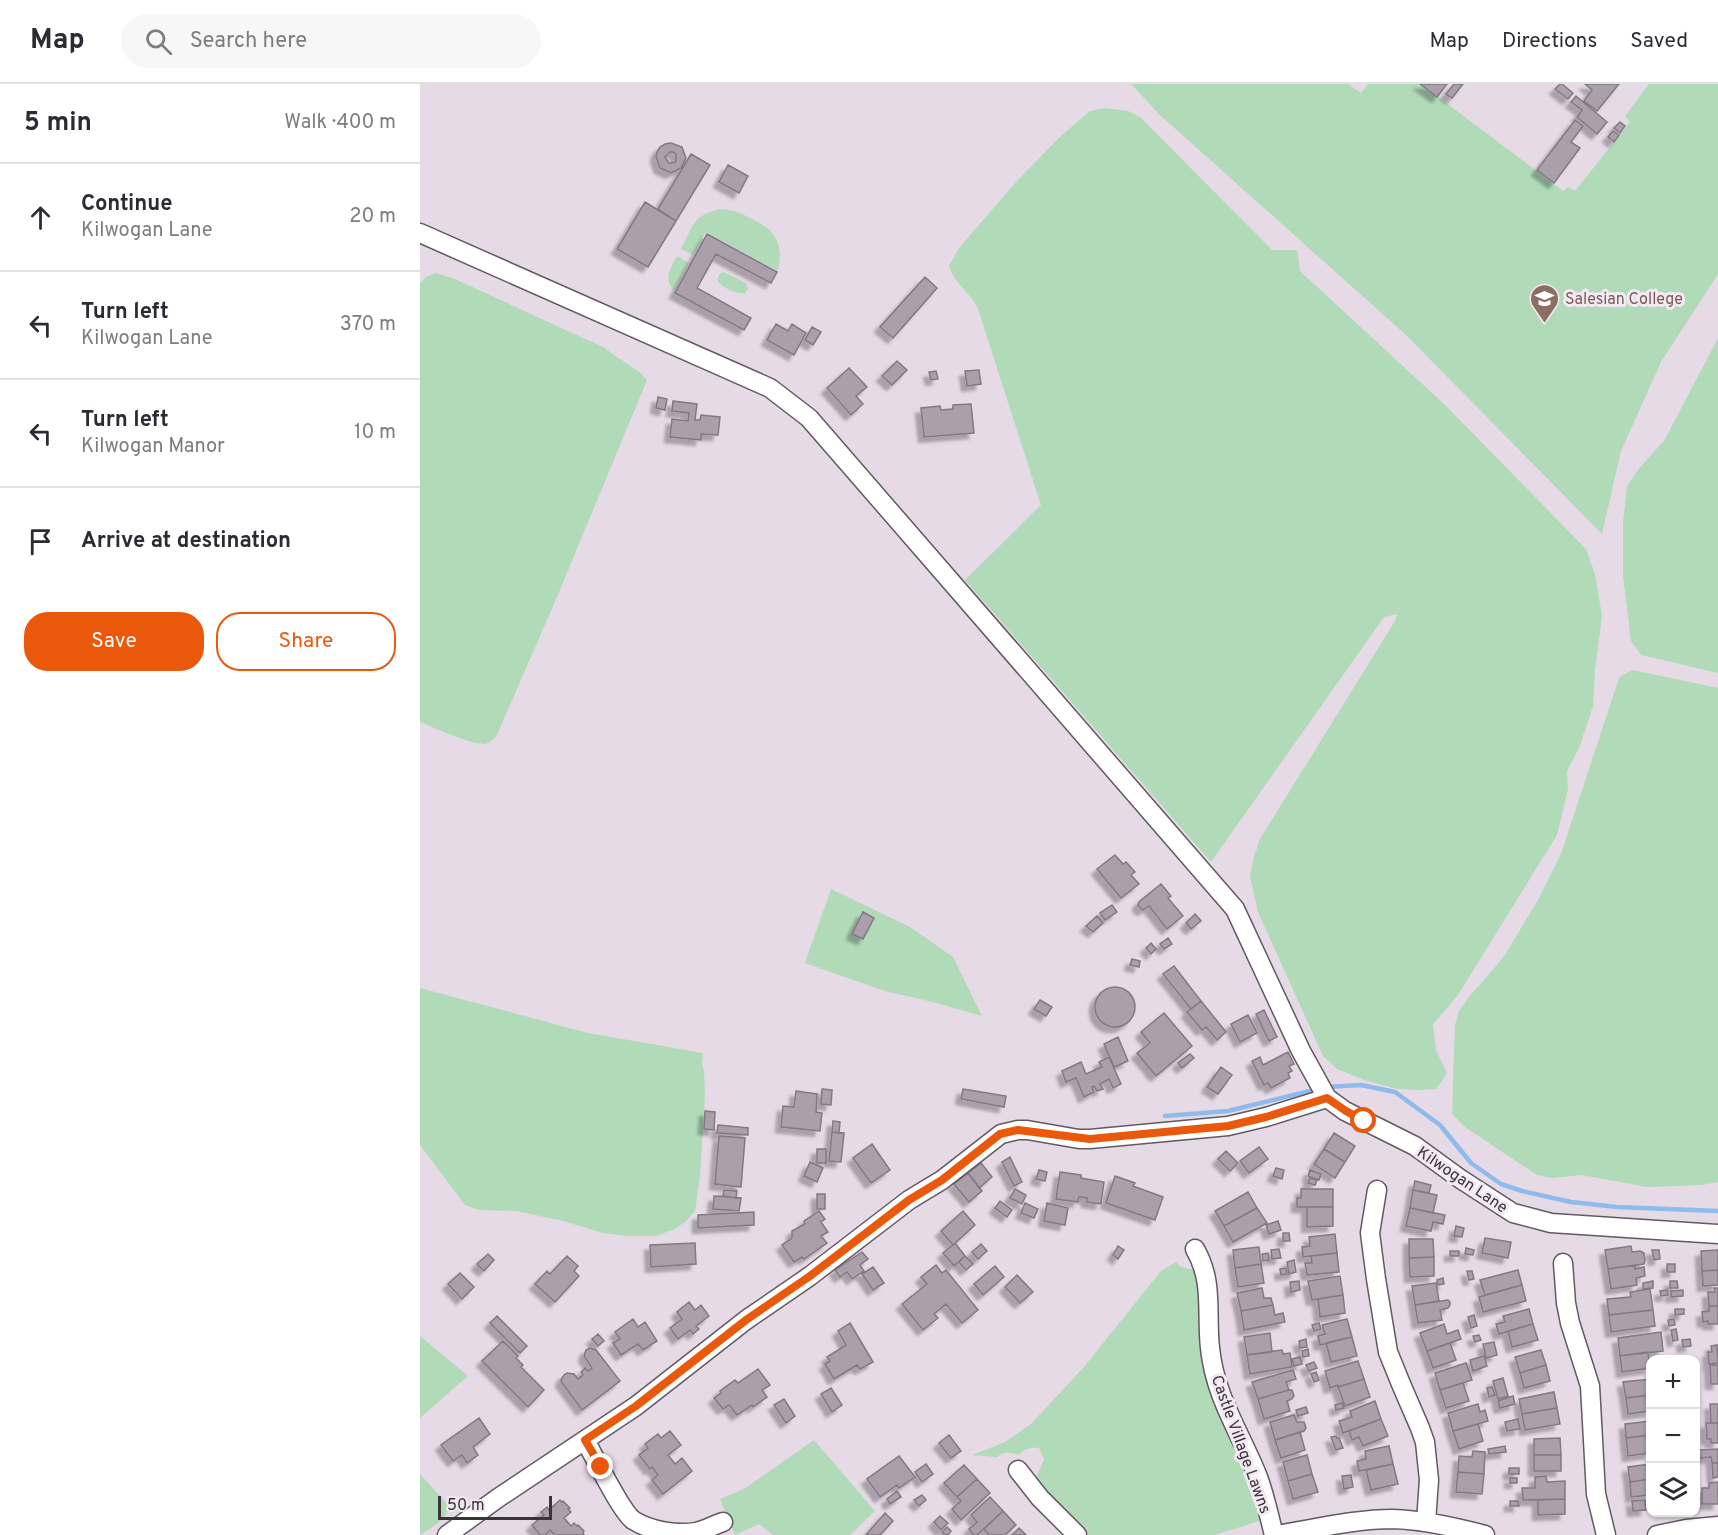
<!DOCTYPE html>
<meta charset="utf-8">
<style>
body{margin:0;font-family:Overpass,sans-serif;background:#f7f7f7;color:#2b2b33}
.controls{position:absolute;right:18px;bottom:18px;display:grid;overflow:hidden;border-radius:12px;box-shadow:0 2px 4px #0004}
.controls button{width:54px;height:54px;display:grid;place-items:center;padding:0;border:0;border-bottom:2px solid #e1e1e2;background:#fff;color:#2b2b33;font:30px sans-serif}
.scale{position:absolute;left:18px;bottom:15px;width:114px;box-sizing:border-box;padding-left:6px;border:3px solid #383438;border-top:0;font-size:16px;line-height:21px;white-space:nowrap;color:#383438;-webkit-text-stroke:4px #f3e8f3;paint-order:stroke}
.stop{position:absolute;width:18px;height:18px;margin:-14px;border:4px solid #ea580c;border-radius:50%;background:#fff}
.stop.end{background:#ea580c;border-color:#fff;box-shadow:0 2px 6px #0008}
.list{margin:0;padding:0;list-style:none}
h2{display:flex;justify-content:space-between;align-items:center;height:78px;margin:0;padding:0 24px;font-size:26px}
h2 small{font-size:20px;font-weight:400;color:#7c7c81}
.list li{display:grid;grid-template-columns:39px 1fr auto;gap:18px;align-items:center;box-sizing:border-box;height:108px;padding:0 24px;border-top:2px solid #e1e1e2}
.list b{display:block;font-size:22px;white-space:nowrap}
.list p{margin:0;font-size:20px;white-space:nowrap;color:#7c7c81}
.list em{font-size:20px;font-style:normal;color:#7c7c81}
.actions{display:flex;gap:12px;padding:18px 24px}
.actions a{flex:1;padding:14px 0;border:2px solid #ea580c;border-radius:24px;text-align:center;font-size:21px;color:#ea580c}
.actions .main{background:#ea580c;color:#fff}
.icon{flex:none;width:33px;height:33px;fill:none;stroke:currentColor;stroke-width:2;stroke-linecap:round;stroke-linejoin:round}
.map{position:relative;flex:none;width:1298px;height:1451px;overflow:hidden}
header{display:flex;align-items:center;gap:36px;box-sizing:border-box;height:84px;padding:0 30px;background:#fff;border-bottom:2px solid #e1e1e2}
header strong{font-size:28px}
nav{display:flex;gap:33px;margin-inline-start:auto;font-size:21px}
.search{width:420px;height:54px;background:#f7f7f7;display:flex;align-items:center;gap:15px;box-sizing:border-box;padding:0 21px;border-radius:33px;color:#7c7c81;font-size:22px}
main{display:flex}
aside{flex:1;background:#fff}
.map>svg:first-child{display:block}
</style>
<header>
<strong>Map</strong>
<div class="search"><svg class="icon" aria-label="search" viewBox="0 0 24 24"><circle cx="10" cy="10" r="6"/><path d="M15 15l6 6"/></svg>Search here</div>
<nav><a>Map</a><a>Directions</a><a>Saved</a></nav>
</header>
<main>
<aside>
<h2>5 min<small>Walk · 400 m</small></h2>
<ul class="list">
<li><svg class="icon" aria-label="ahead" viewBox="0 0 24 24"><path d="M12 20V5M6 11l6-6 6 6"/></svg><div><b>Continue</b><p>Kilwogan Lane</p></div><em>20 m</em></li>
<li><svg class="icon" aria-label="left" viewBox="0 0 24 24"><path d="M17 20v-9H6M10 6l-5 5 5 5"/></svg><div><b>Turn left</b><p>Kilwogan Lane</p></div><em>370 m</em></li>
<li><svg class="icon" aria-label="left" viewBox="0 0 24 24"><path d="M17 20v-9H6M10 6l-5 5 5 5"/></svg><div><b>Turn left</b><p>Kilwogan Manor</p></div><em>10 m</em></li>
<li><svg class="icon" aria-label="arrive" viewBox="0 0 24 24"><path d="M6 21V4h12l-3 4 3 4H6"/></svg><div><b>Arrive at destination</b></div></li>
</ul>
<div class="actions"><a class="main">Save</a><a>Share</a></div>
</aside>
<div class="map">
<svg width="1298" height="1451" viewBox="0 0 1298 1451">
<defs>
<filter id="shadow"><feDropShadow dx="-5.5" dy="5.5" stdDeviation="1.5" flood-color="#0004"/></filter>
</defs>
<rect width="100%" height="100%" fill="#e6dae6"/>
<!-- green -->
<path fill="#b0dab8" d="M711,0H928L941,9L948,0H1001L1143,107L1148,103L1155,107L1210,38L1205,32L1229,0H1298V190L1241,278L1201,367L1182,450L986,251L740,31Z
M685,24L708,27L720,33L852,166H877L880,187L1025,321L1166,465L1175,490L1182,532L1175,585L1173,622L1159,664L1147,687L1148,705L1137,751L1038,911L1013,940L1016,966L1027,989L1016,1005L998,1006L978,1005L947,997L917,985L903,972L838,828L830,792L834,773L840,755L975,537L977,530L964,533L791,778L545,496L621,421L557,222C549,208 534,199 529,182L539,164L597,97L641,52L670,27Z
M303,125C313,126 321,129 330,134C354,145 365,159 358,187L286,148L273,171L261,165C273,142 274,129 303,125Z
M257,172L269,179L254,207C243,194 250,185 257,172Z
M303,188L326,199L328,205L325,209C317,211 300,203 297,195L299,191Z
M16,189L35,195L185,264C196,274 219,285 227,296L137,513L76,653C72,656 69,660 64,660C49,660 15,644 0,638V199L6,193Z
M1298,254V589L1221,571L1211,557L1203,491V439L1207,402L1220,383L1244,357Z
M1213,586L1298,604V1098L1282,1101L1227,1103L1162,1091L1132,1094L1117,1091L1045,1043L1032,1030L1035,941L1039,927L1049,913L1083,874L1118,816L1141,770L1198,597L1201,592Z
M411,805L490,843L533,873L562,932L513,918L465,907L385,879Z
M0,904L168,949L283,969L282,979L284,987L285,1011L280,1092L275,1127L266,1137L255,1145L236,1152H207L183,1149L143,1137L97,1127L59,1126L45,1121L0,1061Z
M756,1178L761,1183L775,1186L838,1414L842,1436L795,1451H667L619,1402L616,1394L624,1375L619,1364C610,1363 604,1365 598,1371C590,1368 584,1367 577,1373L552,1371L585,1358L611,1340L664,1283L741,1187Z
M0,1252L48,1292L0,1334Z
M394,1356L455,1427L430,1451H353L339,1440L315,1451L300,1415L324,1405Z
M0,1390L28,1421C29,1436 11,1443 0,1451Z"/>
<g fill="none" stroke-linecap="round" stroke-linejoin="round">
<!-- stream -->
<path stroke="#8ebaec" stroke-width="4.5" d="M906,1003L941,1001L975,1008L1020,1041L1051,1079L1081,1100L1102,1107L1151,1118L1197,1123L1298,1127
M745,1032L808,1027L898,1005"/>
</g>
<!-- building -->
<path fill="#aa9faa" stroke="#837983" stroke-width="1.5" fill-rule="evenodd" filter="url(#shadow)" d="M1000,0H1027L1017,13Z
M1034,0H1043L1032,14L1026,10Z
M1140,0H1142L1153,9L1148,15L1135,5Z
M1165,0H1199L1177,27L1164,17L1172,6Z
M1156,12L1187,38L1177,50L1157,33L1162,26L1151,18Z
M1155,36L1163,42L1151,58L1160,64L1134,99L1117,86Z
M1200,38L1205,42L1200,49L1194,44Z
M1193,47L1199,51L1194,58L1188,53Z
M251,59L262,63L266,74L261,84L251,89L240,84L236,73L237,68L240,63L245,60ZM250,68H253L256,70V77L253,79H249L245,73Z
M271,70L290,81L256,137L238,125Z
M308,81L328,92L319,109L299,98Z
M225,118L256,137L228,183L197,165Z
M287,150L357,188L351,199L296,170L277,204L331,234L324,246L255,209Z
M505,193L517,204L473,254L460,243Z
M356,240L368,247L372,240L386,249L374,271L347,256Z
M392,243L401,248L393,261L385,256Z
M477,277L487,286L472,301L462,292Z
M429,284L447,303L436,312L443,320L431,331L407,304Z
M559,286L561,300L547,302L545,287Z
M516,287L518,295L511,296L509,288Z
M238,313L247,315L245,326L236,324Z
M253,317L277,320L275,336H280L281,331L300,333L298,351L281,350V356L250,353L252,335L268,337L269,329L252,327Z
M551,320L554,349L504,353L501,324L520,322L521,326L533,325V321Z
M695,771L703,780L706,778L715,788L711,791L719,800L701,814L677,785Z
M741,800L751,812L748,814L763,832L747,845L729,822L723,826L718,822L719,818Z
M692,821L697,828L685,836L680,829Z
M443,828L454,834L443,855L432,850Z
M775,830L781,837L771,845L766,839Z
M677,832L683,839L673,848L666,842Z
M748,854L752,860L744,865L740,860Z
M731,859L736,865L731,870L726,864Z
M712,875L720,877L719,883L710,881Z
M754,882L781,917L771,925L743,890Z
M675 923a20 20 0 1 1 40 0a20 20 0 1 1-40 0Z
M620,916L632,923L626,932L614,925Z
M781,917L806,948L797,956L786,943L782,946L767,928Z
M844,926L857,953L849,957L836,930Z
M744,929L772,962L736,992L717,969L730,959L721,948Z
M828,931L837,949L820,958L811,940Z
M698,953L708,977L694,983L684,960Z
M868,968L874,980L869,982L872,987L868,989L870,994L851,1004L848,999L844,1001L832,977L840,973L843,981Z
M770,970L774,974L762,984L758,979Z
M689,973L701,1000L693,1004L689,995L680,1000L683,1005L677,1007L674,1002L672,1003L674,1008L664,1013L656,994L646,998L642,987L661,978L666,990L682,983L679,978Z
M801,983L812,991L798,1010L787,1003Z
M402,1005L412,1006L411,1021L401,1020Z
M543,1005L586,1012L584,1023L541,1015Z
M376,1007L397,1010L396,1028L402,1029L400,1047L361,1043L363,1022L374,1023Z
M285,1027L295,1028L294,1046L284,1045Z
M413,1037L420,1038L419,1049L412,1048Z
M298,1041L328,1044V1051L297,1049Z
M412,1048L424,1049L421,1078L409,1077Z
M914,1049L935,1062L925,1078L904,1065Z
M299,1052L325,1054L321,1103L295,1100Z
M452,1060L470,1086L451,1099L433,1074Z
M839,1063L848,1075L829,1089L820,1077Z
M397,1065H406V1079H397Z
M904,1065L925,1078L915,1094L894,1080Z
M806,1067L818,1079L810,1087L798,1075Z
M590,1073L602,1098L594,1102L582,1078Z
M390,1078L403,1084L397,1098L384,1092Z
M561,1079L572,1093L559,1104L548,1089Z
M856,1084L864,1086L862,1095L853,1092Z
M619,1086L627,1088L625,1097L616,1095Z
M890,1086L901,1090L899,1096L888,1092Z
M640,1088L661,1091V1094L684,1098L681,1120L667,1118V1114L659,1113L658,1118L636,1115Z
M548,1089L562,1107L549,1118L534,1100Z
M695,1092L715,1099L713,1102L743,1113L735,1136L686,1119Z
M890,1094L897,1096L895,1101L888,1099Z
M995,1097L1011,1101L1009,1109L993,1106Z
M595,1105L606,1111L602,1120L590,1114Z
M881,1105H913V1123H877V1114H881Z
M304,1106L317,1107L316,1114L303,1112Z
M993,1106L1017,1111L1013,1129L990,1124Z
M828,1108L837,1124L804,1142L795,1127Z
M397,1110H405V1125H397Z
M294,1112L321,1114L319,1127L293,1125Z
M580,1117L592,1126L587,1133L575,1124Z
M605,1119L618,1125L614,1134L601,1129Z
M627,1119L648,1124L645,1141L624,1137Z
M887,1123H913V1142L887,1143Z
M837,1124L847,1139L813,1158L804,1142Z
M990,1124L1025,1131L1023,1140L1013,1138L1011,1147L986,1142Z
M399,1127L405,1135L401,1138L408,1148L401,1152L407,1159L384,1175L382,1173L374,1178L362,1161L372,1154V1147L385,1140L384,1137Z
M543,1127L555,1141L533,1161L521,1147Z
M334,1128V1141L278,1144V1131Z
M858,1137L861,1146L849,1150L846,1141Z
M1036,1142L1044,1144L1042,1153L1034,1152Z
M863,1149H869L870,1157H863Z
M915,1150L917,1169L883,1173L882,1163L890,1162L889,1153Z
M1065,1154L1091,1158L1088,1174L1062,1169Z
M989,1155H1013L1014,1173L989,1174Z
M275,1159L276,1180L231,1183L230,1161Z
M535,1159L545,1172L534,1182L523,1169Z
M561,1160L567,1167L558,1175L552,1168Z
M698,1162L704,1166L698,1175L693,1171Z
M1211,1162L1212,1168L1220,1167L1224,1169L1225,1176L1224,1180L1188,1185L1185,1166Z
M839,1163L841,1180L815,1184L813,1166Z
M1046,1164L1054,1166L1053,1171L1045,1170Z
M859,1165L861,1174L852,1175L851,1166Z
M1232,1166H1239L1240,1175L1234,1176Z
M1298,1166V1186L1282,1187L1281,1167Z
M1030,1167H1039V1172H1030Z
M442,1168L448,1175L440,1181L444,1187L432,1195L427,1188L420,1193L415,1186Z
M848,1169L849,1176L843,1177L842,1170Z
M917,1169L919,1188L887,1191L885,1179H892L891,1172Z
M68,1170L74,1176L64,1187L57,1180Z
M147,1172L158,1182L154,1187L159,1192L135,1218L115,1200L127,1187L130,1190Z
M545,1172L553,1180L546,1186L539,1178Z
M1014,1173V1192L990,1193L989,1174Z
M874,1176L876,1188L869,1190L867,1178Z
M841,1180L844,1199L818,1203L815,1184Z
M1247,1180H1255V1188H1247Z
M516,1181L522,1189L526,1186L558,1226L542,1239L526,1220L514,1230L518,1234L503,1246L482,1220L507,1200L501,1193Z
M1215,1181V1185L1224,1183L1225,1192L1216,1194L1217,1201L1191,1205L1188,1185Z
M575,1182L584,1193L563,1211L554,1200Z
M453,1183L464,1199L453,1206L442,1190Z
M866,1184L867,1190L861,1191L860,1185Z
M1098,1186L1102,1201L1065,1211L1060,1196Z
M1298,1186V1201L1283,1202L1282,1187Z
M1047,1187H1052L1054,1195L1049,1196Z
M40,1189L54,1203L42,1215L28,1200Z
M597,1191L613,1208L600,1219L585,1203Z
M920,1192L923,1211L892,1216L888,1197Z
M1023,1194L1024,1200L1018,1201L1017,1196Z
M879,1197L880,1206L871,1208L870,1198Z
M1233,1197V1204L1223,1205V1199Z
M1250,1197H1257L1258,1204H1250Z
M1016,1199L1019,1217L995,1221L992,1202Z
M1102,1201L1106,1217L1063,1228L1059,1213Z
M842,1204L844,1214H851L853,1221L821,1227L817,1209Z
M1294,1204H1298V1222H1289L1288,1208H1295Z
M1230,1205L1233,1226L1189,1231L1187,1215L1211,1213L1210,1208Z
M1247,1206L1248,1211L1241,1212L1240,1207Z
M1263,1206V1212L1251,1213V1207Z
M923,1211L925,1229L900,1233L898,1215Z
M1028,1216L1030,1218V1221L1028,1224L1020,1226L1022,1236L998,1239L995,1221Z
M269,1218L275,1226L281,1221L289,1232L276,1242L279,1245L273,1250L270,1246L258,1255L250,1244L262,1235L257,1228Z
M853,1221L855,1231L863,1229L865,1238L824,1246L821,1227Z
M1289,1222H1298V1240H1288V1237L1283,1238L1282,1228L1289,1227Z
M1109,1225L1113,1240L1079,1250L1076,1240L1085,1238L1083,1232Z
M1255,1225H1264V1230L1255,1231Z
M1233,1226L1235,1242L1191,1248L1189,1231Z
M1054,1231L1057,1242L1051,1244L1048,1233Z
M77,1232L107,1262L100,1269L70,1239Z
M213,1235L218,1243L225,1238L237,1257L223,1266L218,1260L201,1271L193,1259L200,1255L195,1248Z
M927,1235L932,1253L900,1261L898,1252L905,1250L902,1241Z
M1254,1235L1255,1241L1249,1242L1248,1236Z
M430,1239L453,1278L440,1285L437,1281L414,1295L405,1280L410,1277L407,1273L426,1261L418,1247Z
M899,1239L901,1245L894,1247L892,1241Z
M1024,1240L1027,1250L1038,1246L1041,1255L1007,1267L1000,1249Z
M1113,1240L1118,1256L1092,1263L1088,1247Z
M1256,1245L1258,1256L1253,1257L1251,1246Z
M1241,1248L1243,1267L1200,1272L1198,1254Z
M850,1249L852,1268L827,1271L824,1253Z
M178,1250L184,1257L178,1262L172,1255Z
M1059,1251L1061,1256L1055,1258L1053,1252Z
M932,1253L937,1272L911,1278L906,1259Z
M886,1255L887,1263L880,1264L879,1257Z
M1270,1255L1271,1262L1263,1263L1262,1256Z
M83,1257L98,1272L96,1274L103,1281L101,1283L124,1306L108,1323L62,1277Z
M1074,1258L1077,1271L1066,1274L1063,1260Z
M1030,1259L1036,1276L1013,1284L1007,1267Z
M1297,1261L1298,1279L1289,1280L1288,1268H1292L1291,1262Z
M170,1264L176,1266L200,1297L162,1326L142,1299L141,1296L144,1291L147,1289L154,1290L158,1295L163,1291L161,1288L165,1284L168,1287L172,1284L164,1272L166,1266Z
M888,1265L889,1272L883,1273L882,1267Z
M862,1266L863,1270L870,1269L872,1283L830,1290L827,1271Z
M1121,1266L1126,1281L1100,1289L1095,1273Z
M1228,1268L1230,1284L1202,1288L1200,1272Z
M1064,1272L1067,1282L1053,1287L1050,1276Z
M880,1273L882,1280L874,1282L872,1275Z
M938,1277L944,1295L918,1303V1301L910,1304L905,1287Z
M894,1278L897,1284L889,1287L886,1281Z
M1046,1279L1052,1296L1020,1306L1015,1289Z
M1126,1281L1130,1297L1104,1304L1100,1289Z
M1290,1281H1298V1300H1291Z
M338,1285L350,1301L342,1306L347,1313L333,1323L332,1321L317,1331L309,1321L303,1325L294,1314L301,1309L300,1307L315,1296L318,1299Z
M873,1286L876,1295L866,1298L869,1306L838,1315L832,1298Z
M896,1288L899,1296L894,1298L891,1290Z
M1083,1294L1088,1312L1078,1315L1073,1297Z
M944,1295L950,1313L925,1322L918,1303Z
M1230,1295V1311L1206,1314L1203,1298Z
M1043,1299L1049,1317L1026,1324L1020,1306Z
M1072,1303L1075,1311L1069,1313L1067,1304Z
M411,1304L422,1321L412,1328L401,1310Z
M869,1306H872L874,1312L872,1315L867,1317L870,1327L844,1335L838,1315Z
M1134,1308L1137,1324L1102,1330L1099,1315Z
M1230,1311V1327L1208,1330L1206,1314Z
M1093,1312L1095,1320L1080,1324L1078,1317Z
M364,1315L375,1332L366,1339L354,1321Z
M955,1317L961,1335L923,1349L919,1337L932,1333L930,1327Z
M922,1319L924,1324L916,1326L915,1321Z
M1058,1320L1060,1328L1065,1326L1068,1337L1033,1347L1028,1329Z
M1290,1320H1298V1339H1291Z
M886,1323L888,1329L878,1332L876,1326Z
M1137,1324L1140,1340L1105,1346L1102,1330Z
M874,1331L877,1338H884L886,1344L884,1347L855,1356L850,1338Z
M59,1334L70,1350L53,1363L58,1371L47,1379L42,1371L33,1377L21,1361Z
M961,1335L968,1352L943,1362L939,1353L932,1356L929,1347Z
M1098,1335L1100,1345L1087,1347L1085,1338Z
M1230,1337V1351L1206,1354L1205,1340Z
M1286,1339H1298V1359H1291V1355H1287Z
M1058,1340L1063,1357L1039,1365L1033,1347Z
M250,1347L261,1361L248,1371L255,1380L262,1374L272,1387L243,1410L232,1396L238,1391L232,1383L230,1385L219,1371L228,1364L225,1360L238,1350L241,1354Z
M880,1348L885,1366L861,1374L855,1356Z
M529,1351L541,1367L531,1374L519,1359Z
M1230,1351V1369L1208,1372L1206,1354Z
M916,1352L917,1354H919L923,1364L916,1366L911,1353Z
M1140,1354L1141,1371H1114V1355Z
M969,1362L973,1380L939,1387L937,1377L946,1375L945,1367Z
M1085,1362L1086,1368L1069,1370L1068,1365Z
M1298,1365V1379H1292L1291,1373L1280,1374L1279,1366Z
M1053,1367L1065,1368L1064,1390L1038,1388L1039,1372L1052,1373Z
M887,1371L892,1390L868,1397L863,1378Z
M1114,1371H1141V1387H1114Z
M479,1372L495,1393L479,1404L477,1401L460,1413L447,1395Z
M1292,1379H1298V1393L1293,1394Z
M506,1380L513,1390L502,1398L495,1388Z
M973,1380L978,1400L951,1406L946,1386Z
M1230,1380V1395L1210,1398L1208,1383Z
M544,1381L557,1395L537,1413L524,1399Z
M1089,1384H1099V1390H1089Z
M1038,1388L1064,1390L1062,1410L1036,1408Z
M892,1390L898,1408L873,1415L868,1397Z
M931,1391L933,1403L924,1405L922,1392Z
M1126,1392L1127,1398L1145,1397V1415L1103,1416L1102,1404H1115V1393Z
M1090,1394H1097V1399H1090Z
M557,1395L570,1409L541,1436L532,1425L541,1417L537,1413Z
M1230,1395V1411L1211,1413L1210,1398Z
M1298,1398V1420H1282V1404H1289V1399Z
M477,1407L481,1413L470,1420L467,1415Z
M502,1411L506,1416L499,1422L494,1416Z
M570,1413L583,1427L557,1451H554L549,1445L557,1438L551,1431Z
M1145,1415V1430L1118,1431V1416Z
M140,1416L142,1418L143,1417L150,1424L148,1425L151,1428L144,1434L151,1442L154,1439L157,1442L158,1441L164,1447L163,1449L164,1451H135L130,1446L125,1451H120L112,1441L124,1431L121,1428L127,1423L129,1426Z
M1225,1416L1226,1426L1213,1427L1212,1417Z
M1090,1417H1098L1099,1422H1090Z
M583,1427L596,1441L585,1451H569L564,1445Z
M465,1429L473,1437L460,1451H446Z
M520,1432L528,1439L521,1446L514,1438Z
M527,1443L531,1447L528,1451H525L522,1448Z
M599,1444L606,1451H592Z"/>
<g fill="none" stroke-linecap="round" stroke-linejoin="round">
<defs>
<path id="street" d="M0,149L350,304L389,334L815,825L881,967L907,1014L925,1027L995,1062L1039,1094L1093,1129L1131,1139L1298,1150
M957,1106L950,1149L956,1195L968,1268L981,1300L1000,1344L1005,1358L1009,1396L1006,1438
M775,1165C794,1198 786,1228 790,1264C795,1313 820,1348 838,1393C845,1412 849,1432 854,1451
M1143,1179L1146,1219L1150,1239L1170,1302L1176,1410L1186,1451
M165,1356C174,1372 201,1427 213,1436C230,1447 257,1451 276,1448C285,1446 294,1441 303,1438
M598,1386L620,1414L657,1451
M27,1451L78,1414L216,1322L326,1236L390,1192L489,1116L522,1096L581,1050L598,1046H607L659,1055H670L808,1042L846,1033L907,1014
M857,1451C895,1445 934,1435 973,1435C1004,1436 1035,1443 1065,1451
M1237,1451L1266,1445L1298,1442"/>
</defs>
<!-- street casing -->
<use href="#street" stroke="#625962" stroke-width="21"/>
<!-- street -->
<use href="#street" stroke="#fff" stroke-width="18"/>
</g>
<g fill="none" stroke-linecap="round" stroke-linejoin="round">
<!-- route -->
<path stroke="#ea580c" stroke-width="8" d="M181,1383L165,1356L216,1322L326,1236L390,1192L489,1116L522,1096L580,1050L598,1046L670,1055L808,1042L846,1033L907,1014L926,1027L944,1037"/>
</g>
<!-- icons -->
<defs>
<symbol id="school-pin" viewBox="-11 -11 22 30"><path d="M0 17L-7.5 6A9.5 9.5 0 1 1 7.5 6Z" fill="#8d6e63" stroke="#f3e8f3"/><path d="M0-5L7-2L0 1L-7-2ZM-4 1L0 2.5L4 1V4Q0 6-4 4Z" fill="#fff"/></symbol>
</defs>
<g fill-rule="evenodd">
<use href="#school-pin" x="1108" y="198" width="33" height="45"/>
</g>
<g text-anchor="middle" stroke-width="6" stroke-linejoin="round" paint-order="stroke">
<!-- education labels -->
<g font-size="16" fill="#785e54" stroke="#f3e8f3" text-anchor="start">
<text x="1145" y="220">Salesian College</text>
</g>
<!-- street labels -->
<g font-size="16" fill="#383438" stroke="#f3e8f3">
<text transform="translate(1043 1095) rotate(34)" y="6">Kilwogan Lane</text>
<text transform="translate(822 1360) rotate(70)" y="6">Castle Village Lawns</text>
</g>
</g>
</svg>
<div class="controls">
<button>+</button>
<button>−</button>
<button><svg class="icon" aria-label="layers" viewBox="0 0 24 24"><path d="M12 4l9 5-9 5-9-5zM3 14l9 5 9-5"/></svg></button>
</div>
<div class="scale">50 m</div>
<div class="stop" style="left:944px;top:1037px"></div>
<div class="stop end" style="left:181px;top:1383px"></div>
</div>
</main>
